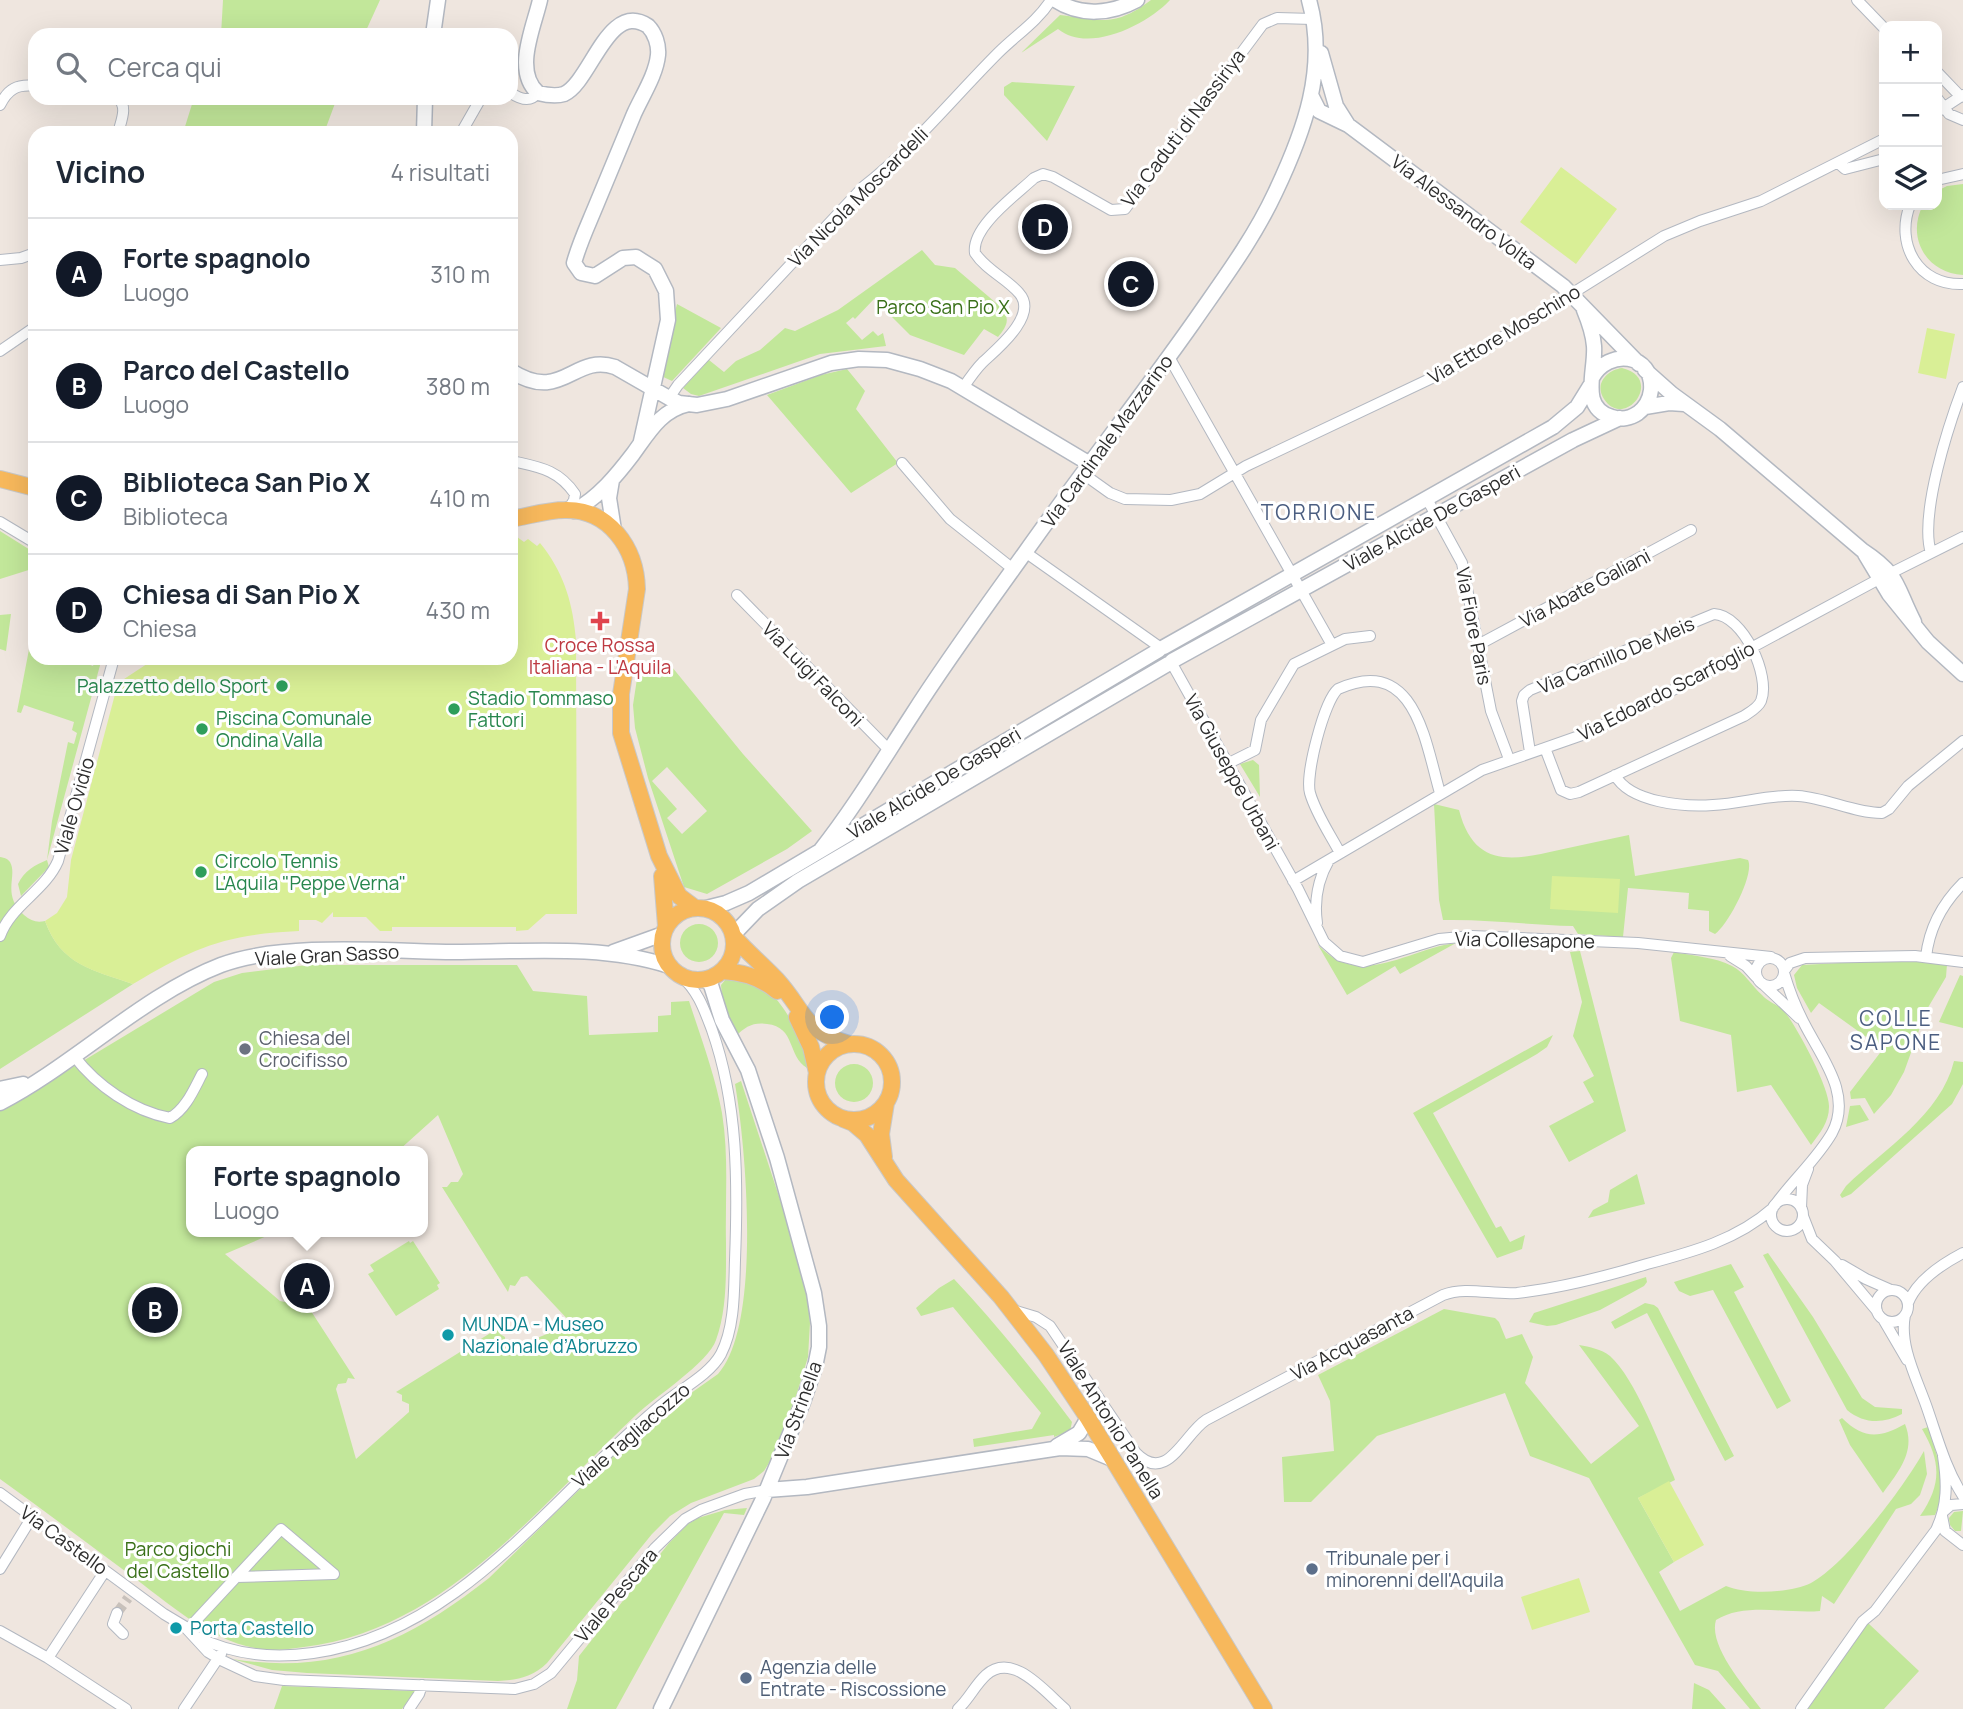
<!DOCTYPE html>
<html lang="it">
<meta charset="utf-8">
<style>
body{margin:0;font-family:Manrope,sans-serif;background:#f6f6f7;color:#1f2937}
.controls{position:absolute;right:21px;top:21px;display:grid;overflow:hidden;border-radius:14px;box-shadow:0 7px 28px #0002}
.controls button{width:63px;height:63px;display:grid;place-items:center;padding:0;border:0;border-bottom:2px solid #e0e1e3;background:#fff;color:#1f2937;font:35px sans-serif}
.you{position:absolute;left:833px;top:1018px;width:24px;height:24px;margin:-18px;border:5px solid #fff;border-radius:50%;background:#1a73e8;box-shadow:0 0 0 10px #1a73e833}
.badge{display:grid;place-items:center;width:46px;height:46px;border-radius:50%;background:#111827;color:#fff;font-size:23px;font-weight:700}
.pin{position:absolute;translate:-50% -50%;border:4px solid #fff;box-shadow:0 2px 7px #0006}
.popup{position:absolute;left:186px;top:1146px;width:242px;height:91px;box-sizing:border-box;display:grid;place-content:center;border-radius:14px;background:#fff;filter:drop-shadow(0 2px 5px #0005);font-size:23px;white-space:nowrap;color:#747a83}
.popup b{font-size:26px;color:#1f2937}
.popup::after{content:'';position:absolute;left:50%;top:100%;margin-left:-14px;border:14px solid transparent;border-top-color:#fff}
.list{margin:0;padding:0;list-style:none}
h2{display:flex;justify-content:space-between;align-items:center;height:91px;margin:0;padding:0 28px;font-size:30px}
h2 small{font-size:23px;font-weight:400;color:#747a83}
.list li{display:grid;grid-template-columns:46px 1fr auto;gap:21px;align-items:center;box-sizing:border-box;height:112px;padding:0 28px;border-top:2px solid #e0e1e3}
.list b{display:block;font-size:26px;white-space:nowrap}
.list p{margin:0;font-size:23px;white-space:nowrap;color:#747a83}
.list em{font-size:23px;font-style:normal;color:#747a83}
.icon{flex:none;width:38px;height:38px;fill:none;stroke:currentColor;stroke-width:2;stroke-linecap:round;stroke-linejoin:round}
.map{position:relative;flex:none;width:1963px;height:1709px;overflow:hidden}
.search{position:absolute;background:#fff;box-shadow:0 7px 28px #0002;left:28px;top:28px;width:490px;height:77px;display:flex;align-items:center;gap:18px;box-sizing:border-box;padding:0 24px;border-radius:21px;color:#747a83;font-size:26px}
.panel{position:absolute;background:#fff;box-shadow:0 7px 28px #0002;left:28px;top:126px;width:490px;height:539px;border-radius:21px}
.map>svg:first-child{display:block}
</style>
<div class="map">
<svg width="1963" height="1709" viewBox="0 0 1963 1709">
<rect width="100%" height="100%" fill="#efe6df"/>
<!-- green -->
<path fill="#c2e79a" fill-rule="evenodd" d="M223,0H380L364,35H221Z
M1151,0H1170C1147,25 1088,54 1058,29L1021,53L1060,15C1101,20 1114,28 1151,0Z
M1012,82L1075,86L1047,141L1004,95V87Z
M217,98H337L324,133H183L193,101L216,102Z
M1963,184V275C1926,273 1906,237 1923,205H1937V191L1947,186Z
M922,250L935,265L955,268L1002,308C1011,320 1006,327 998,337L984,329L964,355L910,335L874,299L855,319L853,317L846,323L862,340L873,331L878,336L883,333L886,346L820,354L699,396L691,394L683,388L709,360L724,372L736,361L760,350L785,328L795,331L838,310Z
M677,304L721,328L672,381L659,375Z
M1622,368C1665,378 1625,431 1604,399C1594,384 1607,370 1622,368Z
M847,369L865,391L856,409L898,463L851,493L767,395L821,375Z
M0,531L35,553V568L0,579Z
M11,614L6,651L0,649V615Z
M35,618V658H86L85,663L93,666L96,658H102L47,860L49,867L21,896L18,884C24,871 35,865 47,860L52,821L68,742L74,744L77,733L72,730L74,722L24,705L21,713L17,712Z
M672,667L743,754L812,831L787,849L707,894L684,887L648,778L635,728L633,705L638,672L660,678ZM667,767L707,811L682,834L667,818L677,809L652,781Z
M1253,760L1259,765L1260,797L1240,764Z
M1434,804L1459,810C1474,868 1512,861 1559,850C1582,845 1605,840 1629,835L1635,876L1740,858L1748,860C1755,874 1728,925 1715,934L1709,931V911L1688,909L1689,893L1628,888L1623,937L1578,934L1573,926C1529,925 1486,919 1443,920L1439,900Z
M0,857C5,858 7,858 10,862C18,876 1,894 24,915C31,921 37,923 45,921C61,965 93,970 133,984L0,1069Z
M680 943a19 19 0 1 1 38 0a19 19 0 1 1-38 0Z
M1456,943L1400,974L1395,966L1347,995L1318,945C1360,990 1407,949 1456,943Z
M1580,951L1626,1131L1569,1162L1549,1126L1594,1102L1583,1082L1594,1076L1573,1036L1582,1002L1570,952Z
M1674,952C1693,956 1715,957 1732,966C1745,973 1751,985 1762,995C1768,1002 1777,1004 1784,1011C1796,1025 1830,1088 1829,1107C1829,1122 1820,1133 1811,1145L1771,1085L1737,1092L1731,1035L1680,1021L1671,958Z
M1897,960L1947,964L1946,977L1926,1011L1904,1072L1891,1095L1874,1114L1865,1098L1851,1099L1850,1092L1883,1049L1819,1003L1811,1013L1797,988L1794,975L1802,965Z
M307,965H517L533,991L587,996L589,1035L658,1032V1016L671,1015V1002L689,1001C701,1038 715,1075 722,1113C729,1156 725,1200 726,1243C726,1275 727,1310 716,1340C709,1362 655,1397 636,1415C539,1506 445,1630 304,1647C288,1649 271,1652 255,1648C207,1639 167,1602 129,1574C86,1542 43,1510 0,1479V1111L214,982L242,973ZM438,1115L463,1174L458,1182H451L447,1187H442L508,1292L510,1285L515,1286L521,1277L527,1276L572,1324L512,1348L505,1345V1337L500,1334V1327L396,1392L402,1395V1401L409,1404V1412L356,1459L336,1389L338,1384L346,1383L348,1378L355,1379L298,1291L294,1295H289L285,1302L280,1301L225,1254L276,1232H191V1151H398Z
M1960,975L1963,976V1028L1939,1022Z
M743,978C752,984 764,988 772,995C786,1007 809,1049 807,1068C787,1056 796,1027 767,1024C753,1022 745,1027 736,1036L723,1007L721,985L726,979Z
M1553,1035L1547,1047L1537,1054L1433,1113L1496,1228L1501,1226L1510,1242L1525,1235L1522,1249L1497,1258L1413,1113Z
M1954,1061L1963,1062V1084L1952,1104L1851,1194L1842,1198L1840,1195L1846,1186C1884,1149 1941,1115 1954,1061Z
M835 1083a19 19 0 1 1 38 0a19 19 0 1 1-38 0Z
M741,1081L790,1230L807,1294L810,1323L808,1357L797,1393L772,1458L764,1471L754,1479L691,1503L670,1516L652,1534L547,1663C533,1677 518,1680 498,1681L307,1673L272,1670L232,1659C336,1676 409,1641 489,1578L627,1443L660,1415L718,1374C762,1325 746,1147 735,1084Z
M1860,1105L1869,1120L1846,1127L1850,1106Z
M1637,1174L1645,1204L1588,1218L1593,1210L1608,1202L1610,1190Z
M409,1241L410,1243L413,1241L440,1283L437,1285L439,1289L396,1316L368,1274L374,1271L370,1265Z
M1768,1253L1813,1317L1862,1398L1875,1407L1902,1409V1414C1883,1424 1864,1424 1847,1410L1763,1255Z
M1731,1264L1744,1287L1734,1292L1791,1401L1777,1409L1713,1290L1690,1296L1679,1291L1674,1282Z
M1646,1277L1647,1282L1644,1286L1600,1310L1556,1325L1547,1326L1529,1322L1534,1313Z
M954,1279C997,1325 1035,1372 1072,1422L1070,1431L1054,1437V1435L974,1447L973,1439L1032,1429L1041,1413L953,1307L921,1316L916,1308L939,1288Z
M1645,1303L1654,1305L1658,1308L1734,1456L1725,1461L1647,1313L1615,1329L1611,1322Z
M1444,1309L1495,1318L1499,1322L1506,1339L1522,1334L1533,1357L1525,1383L1591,1464L1639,1426L1579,1345C1590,1347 1601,1349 1610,1356C1635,1378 1660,1445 1674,1477L1675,1480L1638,1498L1674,1562L1659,1572L1680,1611L1726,1586C1747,1595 1791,1593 1811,1583C1846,1564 1904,1487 1924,1451L1927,1474L1920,1495L1911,1504L1896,1509L1834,1604L1822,1596L1820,1611C1787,1614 1745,1602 1716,1620C1708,1646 1746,1688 1761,1709H1750L1718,1671L1695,1665L1589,1478L1530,1456L1505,1393L1377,1436L1311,1502H1284L1282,1457L1334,1451L1330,1401L1318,1375Z
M1842,1418C1864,1440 1880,1438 1905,1424C1916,1451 1899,1471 1883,1493L1850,1445L1839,1420Z
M1928,1427C1937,1455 1949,1486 1935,1515L1920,1516C1942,1484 1941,1462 1922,1429Z
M747,1508L744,1515L724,1513L616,1709H567L577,1680L579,1656L669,1543L688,1524L698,1518L725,1510Z
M1963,1511L1961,1531H1955L1950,1525L1949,1518L1954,1512Z
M1868,1623L1919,1671L1884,1709H1808Z
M1694,1683L1709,1690L1726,1709H1692Z
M282,1686L415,1691L402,1709H274Z"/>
<!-- pitch -->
<path fill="#d9ef96" d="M1561,167L1617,209L1576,264L1520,222Z
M1927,328L1955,334L1946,379L1918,373Z
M513,534L524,542L528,539L537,546L540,543L544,548C565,576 573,605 576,640L577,914H546L528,930L516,931V927H392V931H380L366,917H333V912L322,923L316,920H299V931C227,934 194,947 133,984C92,970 61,965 45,921L57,913L67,897L71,860L118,683L156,658H511V538Z
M1552,876L1620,879L1618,913L1550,909Z
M1669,1481L1704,1545L1674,1562L1638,1498Z
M1579,1578L1590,1612L1532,1630L1521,1597Z"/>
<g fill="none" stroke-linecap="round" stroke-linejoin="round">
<!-- street-tunnel -->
<path stroke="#c8c1bb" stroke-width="10" stroke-dasharray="10 5" stroke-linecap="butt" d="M117,1613L128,1598"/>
<defs>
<path id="street" d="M1857,0L1884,28
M1937,72L1961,97
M511,93C520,99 530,103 538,93
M1937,98L1949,114L1963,120
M0,105C8,89 17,84 35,86
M1937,112L1963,95
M118,133C121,121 128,107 118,98
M461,133L481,98
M1838,163L1845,169L1884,159
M1937,180L1963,174
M1910,205C1895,244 1918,286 1963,284
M0,260L21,258L35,253
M0,351L35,327
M1169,357L1332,645
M963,388C969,379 975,370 983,362C997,349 1039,315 1019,293C1006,278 986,270 975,253C971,227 1016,195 1034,178L1043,174L1053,177L1111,210L1125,209L1263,24L1277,18L1313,19
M669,398L678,385L863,187C913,148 953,98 998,53C1016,35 1037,22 1051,0
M512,461C538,467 558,469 575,494L574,500L568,510
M902,463L950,519L1013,569
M1082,473L1110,493L1125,499L1171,500L1200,494L1246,466L1453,368L1664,236L1700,221L1761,201L1884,139
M1427,499L1462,563L1491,711L1509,759
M0,522L35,543
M1025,552L1161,648
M1931,553C1919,515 1949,424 1963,387
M737,595L890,751
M1478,645L1691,530
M1171,662L1298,889L1324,942L1340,956L1363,962L1439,939L1472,936L1638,943L1771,957
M1530,752L1522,701L1524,695L1530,690L1714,614C1743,615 1771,676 1761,701C1758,708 1750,712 1744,716L1579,792L1570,794L1561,790L1545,748
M1227,764L1255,750L1261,720L1294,664L1345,639L1370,636
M1615,775C1630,803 1685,807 1713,805C1741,804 1770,794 1798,796C1827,798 1854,813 1882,813L1889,809L1908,786L1963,741
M1340,853C1330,834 1316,814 1310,793C1305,775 1324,701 1338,689C1415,654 1425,741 1440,793
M1293,881L1482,770L1582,735L1645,705L1879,579L1963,537
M1317,923C1314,902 1318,879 1329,860
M0,936C11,905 45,891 58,861L114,658
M1730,956L1746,966L1756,977
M1926,957C1929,929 1943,903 1963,883
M1756 972a14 14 0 1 1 28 0a14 14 0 1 1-28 0Z
M1784,971L1790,963L1805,958L1915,956L1963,962
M1764,985L1799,1018
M74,1056C97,1086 133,1111 170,1118C186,1109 194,1089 202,1074
M1771 1215a16 16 0 1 1 32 0a16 16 0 1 1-32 0Z
M1775,1205C1793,1180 1817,1159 1832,1133C1853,1094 1821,1057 1804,1023C1796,1008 1789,990 1784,973
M1801,1208L1802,1185L1808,1169
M1803,1216L1812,1239L1835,1261L1877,1311
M1842,1265L1866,1279L1891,1290
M1876 1306a16 16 0 1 1 32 0a16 16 0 1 1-32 0Z
M1908,1303C1917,1280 1942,1264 1963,1253
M1013,1310L1036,1317L1050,1326L1136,1453C1167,1485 1184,1434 1206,1420L1443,1295C1466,1286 1492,1295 1517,1293C1562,1288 1604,1277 1647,1264C1692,1252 1737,1240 1773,1208
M1905,1315C1899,1345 1916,1377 1926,1405C1937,1436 1945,1468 1963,1496
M1883,1319L1907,1360
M0,1493L164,1614L184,1626L208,1652L223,1661L255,1676L284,1680L515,1689L534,1684L551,1673L655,1548L685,1519L701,1510L745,1494L767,1490
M1944,1511L1951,1505L1963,1504
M1942,1516L1945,1531L1963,1545
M0,1569L32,1517
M236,1577L334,1574
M117,1613L113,1624L123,1634
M188,1629L281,1529L334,1574
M0,1631L48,1658L126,1709
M195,1636C233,1655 272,1659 313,1653C445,1635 533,1522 625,1437C638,1425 651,1413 665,1402C683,1388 710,1374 721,1354C735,1327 734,1290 735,1260C738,1183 738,1104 712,1030C704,1009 698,991 681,976
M48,1658L105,1571
M184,1709L221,1654
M409,1709L419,1694L422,1685
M958,1709C969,1699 975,1685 986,1675C1013,1651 1045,1692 1065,1709
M1801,1709L1863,1621L1875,1611L1936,1530C1948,1505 1947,1482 1943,1456"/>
<path id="secondary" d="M540,0C534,27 513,71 538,93C546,95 555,97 564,94C591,82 608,0 648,26C655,33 659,45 658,55C656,75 642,96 634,114C621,145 608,176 595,208C588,225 579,244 574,263L581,273L595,276L623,258L636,257L655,269L666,291L668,320L641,441
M1055,0C1081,17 1111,14 1137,0
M433,35L438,0
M1321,53L1336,106L1348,125
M1312,97L1319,111L1348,125L1563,286L1639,364
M424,133L425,98
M1584,310C1589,322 1593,333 1594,346C1596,371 1579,408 1612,417C1621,420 1631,418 1638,413C1646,407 1650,399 1651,390C1654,353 1608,348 1592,378
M1645,370L1672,394L1720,429L1862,550C1900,575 1895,585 1914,622
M511,371C563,404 573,353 615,367L669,398L679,403L697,405L727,399L831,363L859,359L887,360L920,369L951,381L1090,464
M1645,407L1669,403L1684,404
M612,480L609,498L614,530
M574,511C599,497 617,475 633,454C649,432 661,410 689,404
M1865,554L1889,594L1928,642L1963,674
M1164,647L1553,427L1577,407L1590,386
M1172,661L1573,440L1620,418
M820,851C854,808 882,761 912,715C947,660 986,607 1024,554C1079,476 1138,401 1193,323C1222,281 1253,240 1275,193C1304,132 1328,68 1309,0
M706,908L726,903L749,893L1159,650
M733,935L758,909L798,881L1168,664
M613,952L663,934
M0,1089L23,1084
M0,1103C74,1065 143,995 221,965C282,942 386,951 453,952C524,952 601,944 669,966
M1057,1446L1079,1433L1088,1418
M767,1490L807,1487L1060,1448L1088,1449L1112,1459
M661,1709L763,1499L803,1402L815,1367L819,1347V1326L814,1293L777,1158L748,1070L722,1020L711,985L705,979"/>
<path id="primary" d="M0,479L35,488
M511,519C529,516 547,510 565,510C609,509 636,548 637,589L621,694V733L659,856L679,896L695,908
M662,876L666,926
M662 944a36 36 0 1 1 72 0a36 36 0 1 1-72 0Z
M734,937C747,952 763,965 777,980C805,1011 802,1030 849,1044
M722,971C742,972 761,977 777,991
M797,1017L811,1047L817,1073
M816 1082a38 38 0 1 1 76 0a38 38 0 1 1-76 0Z
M843,1119L853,1123L867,1135L896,1180L1001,1297L1046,1355L1088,1418L1264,1709
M884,1157L881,1134L886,1103"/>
</defs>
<!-- street casing -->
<use href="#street" stroke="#b3b8c1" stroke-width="12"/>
<!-- secondary casing -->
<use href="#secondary" stroke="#b3b8c1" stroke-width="17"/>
<!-- primary casing -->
<use href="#primary" stroke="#c8c8c8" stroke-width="18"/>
<!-- street -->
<use href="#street" stroke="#fff" stroke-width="10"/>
<!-- secondary -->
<use href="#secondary" stroke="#fff" stroke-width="14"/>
<!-- primary -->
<use href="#primary" stroke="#f7b85c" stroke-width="16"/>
</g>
<!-- markers -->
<path fill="#e0444e" stroke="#fff" stroke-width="2.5" d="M596.5 610.5h7v7h7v7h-7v7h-7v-7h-7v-7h7z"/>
<g fill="#2e9e5b" stroke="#fff" stroke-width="2.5">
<circle cx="282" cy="686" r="7"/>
<circle cx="454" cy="709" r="7"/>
<circle cx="202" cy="729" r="7"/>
<circle cx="201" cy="872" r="7"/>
</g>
<circle fill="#6b7280" stroke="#fff" stroke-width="2.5" cx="245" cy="1049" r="7"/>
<g fill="#0f9aa8" stroke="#fff" stroke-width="2.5">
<circle cx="448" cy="1335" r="7"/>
<circle cx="176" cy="1628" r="7"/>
</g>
<g fill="#5c6f8a" stroke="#fff" stroke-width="2.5">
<circle cx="1312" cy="1569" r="7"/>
<circle cx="746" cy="1678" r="7"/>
</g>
<g text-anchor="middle" stroke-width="6" stroke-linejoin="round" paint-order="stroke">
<!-- street labels -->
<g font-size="19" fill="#2d2d2d" stroke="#fff">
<text transform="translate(1183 128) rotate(-53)" y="7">Via Caduti di Nassiriya</text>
<text transform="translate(858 197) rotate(-45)" y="7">Via Nicola Moscardelli</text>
<text transform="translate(1464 212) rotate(37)" y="7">Via Alessandro Volta</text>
<text transform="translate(1504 334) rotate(-31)" y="7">Via Ettore Moschino</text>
<text transform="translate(1107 441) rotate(-54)" y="7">Via Cardinale Mazzarino</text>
<text transform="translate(1432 518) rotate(-29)" y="7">Viale Alcide De Gasperi</text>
<text transform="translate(1585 588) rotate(-28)" y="7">Via Abate Galiani</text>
<text transform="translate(1474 626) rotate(79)" y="7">Via Fiore Paris</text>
<text transform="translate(1616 655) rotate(-23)" y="7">Via Camillo De Meis</text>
<text transform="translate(813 674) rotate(46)" y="7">Via Luigi Falconi</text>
<text transform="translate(1666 691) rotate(-27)" y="7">Via Edoardo Scarfoglio</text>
<text transform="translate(1232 772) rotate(61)" y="7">Via Giuseppe Urbani</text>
<text transform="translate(934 783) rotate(-31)" y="7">Viale Alcide De Gasperi</text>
<text transform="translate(74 806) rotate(-74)" y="7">Viale Ovidio</text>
<text transform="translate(1525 940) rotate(1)" y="7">Via Collesapone</text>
<text transform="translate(327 955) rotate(-3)" y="7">Viale Gran Sasso</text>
<text transform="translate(1352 1343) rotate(-28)" y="7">Via Acquasanta</text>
<text transform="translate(798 1410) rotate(-70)" y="7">Via Strinella</text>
<text transform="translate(1111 1420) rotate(58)" y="7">Viale Antonio Panella</text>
<text transform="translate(631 1435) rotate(-41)" y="7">Viale Tagliacozzo</text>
<text transform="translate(64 1540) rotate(36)" y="7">Via Castello</text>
<text transform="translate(616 1595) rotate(-50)" y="7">Viale Pescara</text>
</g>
<!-- park labels -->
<g font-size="19" fill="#397018" stroke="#fff">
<text x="943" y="314">Parco San Pio X</text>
<text x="178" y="1556">Parco giochi<tspan x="178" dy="22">del Castello</tspan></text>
</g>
<!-- health labels -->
<g font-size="19" fill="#be3a42" stroke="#fff">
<text x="600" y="652">Croce Rossa<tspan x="600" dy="22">Italiana - L'Aquila</tspan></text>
</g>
<!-- leisure labels -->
<g font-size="19" fill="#27864d" stroke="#fff" text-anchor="start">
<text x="268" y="693" text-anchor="end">Palazzetto dello Sport</text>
<text x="468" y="705">Stadio Tommaso<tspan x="468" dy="22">Fattori</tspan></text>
<text x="216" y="725">Piscina Comunale<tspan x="216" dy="22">Ondina Valla</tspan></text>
<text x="215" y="868">Circolo Tennis<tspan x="215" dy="22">L'Aquila "Peppe Verna"</tspan></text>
</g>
<!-- worship labels -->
<g font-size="19" fill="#5b616d" stroke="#fff" text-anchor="start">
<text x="259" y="1045">Chiesa del<tspan x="259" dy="22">Crocifisso</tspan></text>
</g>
<!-- culture labels -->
<g font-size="19" fill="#0d838f" stroke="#fff" text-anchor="start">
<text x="462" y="1331">MUNDA - Museo<tspan x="462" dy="22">Nazionale d’Abruzzo</tspan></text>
<text x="190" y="1635">Porta Castello</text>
</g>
<!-- service labels -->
<g font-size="19" fill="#4e5e75" stroke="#fff" text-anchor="start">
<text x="1326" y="1565">Tribunale per i<tspan x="1326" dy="22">minorenni dell'Aquila</tspan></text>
<text x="760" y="1674">Agenzia delle<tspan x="760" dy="22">Entrate - Riscossione</tspan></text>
</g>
<!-- neighbourhood labels -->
<g font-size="21" letter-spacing="2" fill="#4b5e81" stroke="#fff">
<text x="1319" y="520">TORRIONE</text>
<text x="1896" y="1026">COLLE<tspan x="1896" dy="24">SAPONE</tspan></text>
</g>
</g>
</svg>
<div class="controls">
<button>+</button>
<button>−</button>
<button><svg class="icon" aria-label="layers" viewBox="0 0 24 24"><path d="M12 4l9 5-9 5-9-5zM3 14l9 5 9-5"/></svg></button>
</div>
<div class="you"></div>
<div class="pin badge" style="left:307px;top:1286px">A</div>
<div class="popup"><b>Forte spagnolo</b>Luogo</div>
<div class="pin badge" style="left:155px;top:1310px">B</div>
<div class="pin badge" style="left:1131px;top:284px">C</div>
<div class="pin badge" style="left:1045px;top:227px">D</div>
<div class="search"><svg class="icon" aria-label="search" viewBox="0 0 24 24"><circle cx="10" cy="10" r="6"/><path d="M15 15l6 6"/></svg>Cerca qui</div>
<section class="panel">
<h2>Vicino<small>4 risultati</small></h2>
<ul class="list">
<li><span class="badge">A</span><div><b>Forte spagnolo</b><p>Luogo</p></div><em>310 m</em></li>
<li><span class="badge">B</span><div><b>Parco del Castello</b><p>Luogo</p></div><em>380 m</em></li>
<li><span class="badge">C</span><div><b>Biblioteca San Pio X</b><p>Biblioteca</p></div><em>410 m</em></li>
<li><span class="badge">D</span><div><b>Chiesa di San Pio X</b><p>Chiesa</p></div><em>430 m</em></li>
</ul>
</section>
</div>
